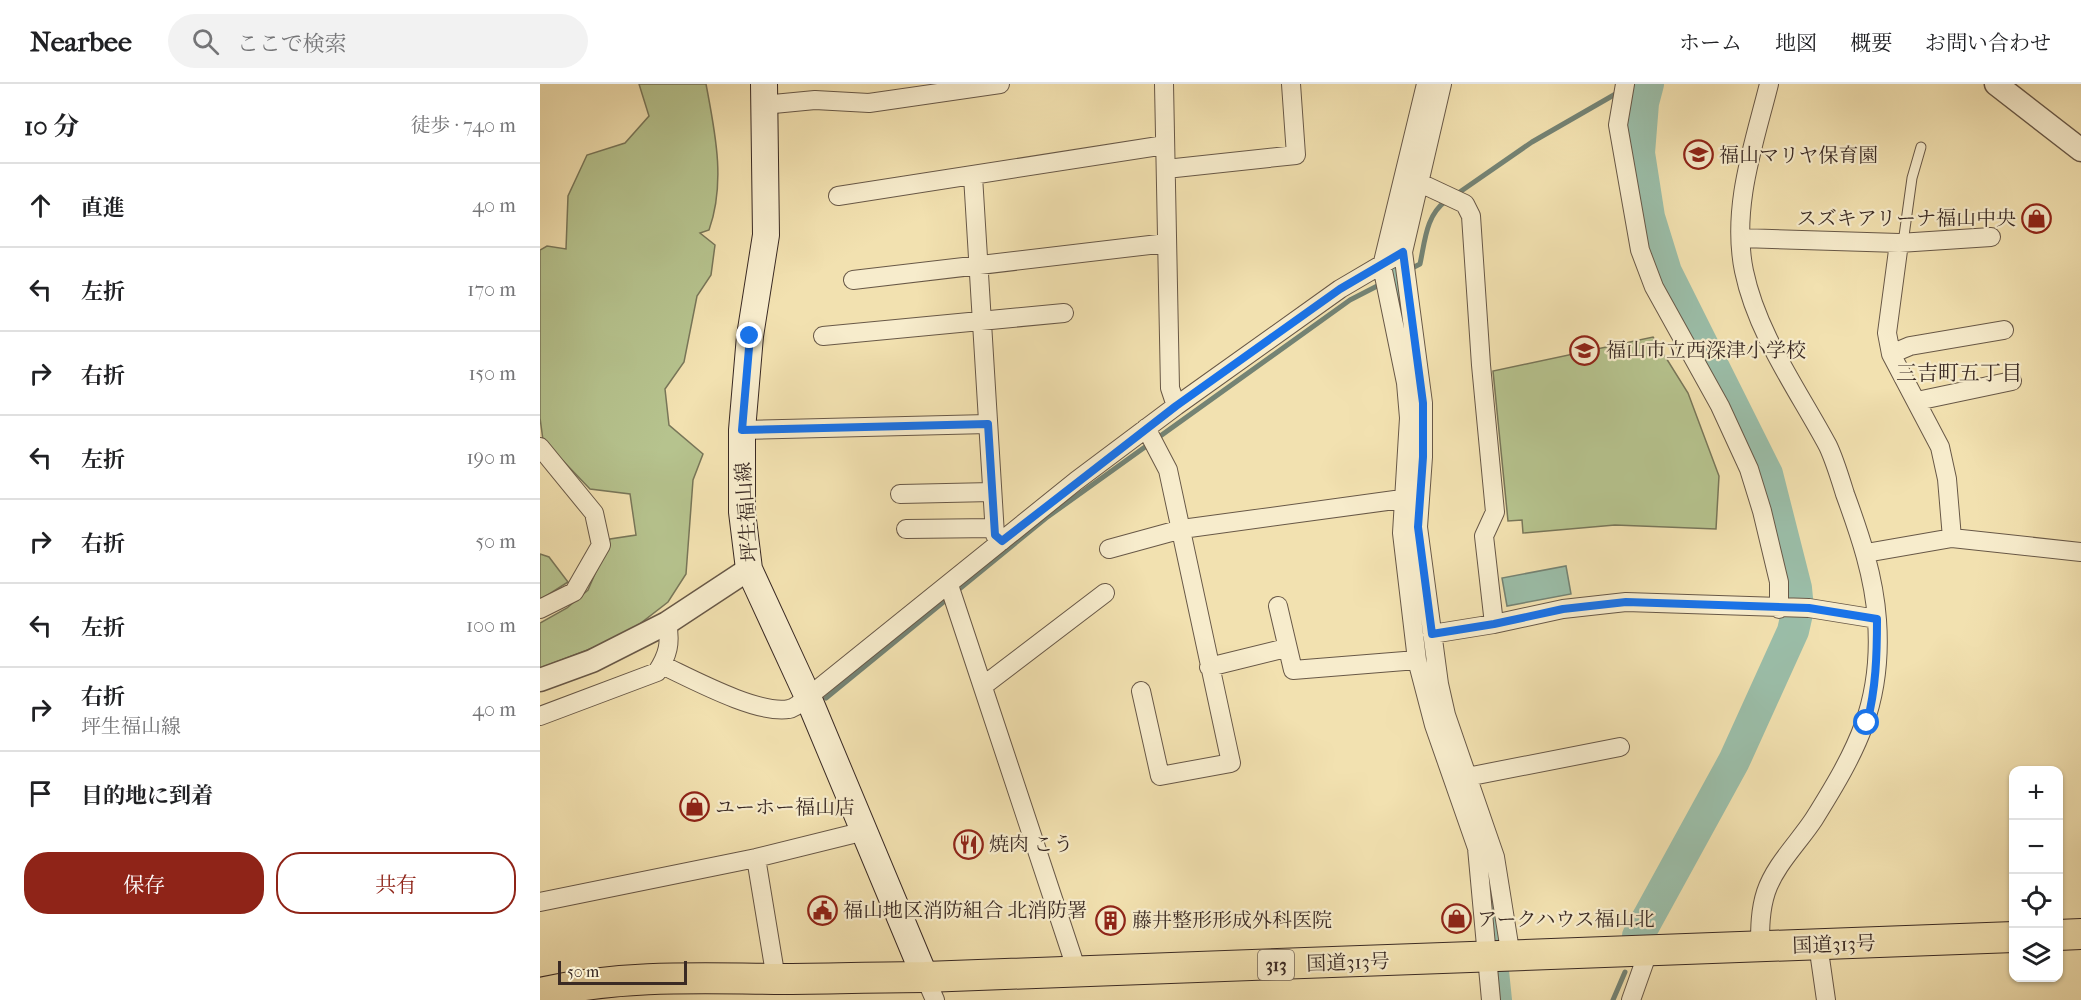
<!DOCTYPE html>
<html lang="ja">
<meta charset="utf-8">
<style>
body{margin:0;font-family:"IM FELL French Canon","Noto Serif JP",serif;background:#f2f2f2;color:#202124}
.controls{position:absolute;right:18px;bottom:18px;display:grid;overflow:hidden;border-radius:12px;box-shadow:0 2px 4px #0004}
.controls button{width:54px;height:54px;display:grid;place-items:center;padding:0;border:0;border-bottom:2px solid #e0e0e0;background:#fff;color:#202124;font:30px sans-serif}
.scale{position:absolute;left:18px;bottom:15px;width:129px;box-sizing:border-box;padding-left:6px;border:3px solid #3a2a24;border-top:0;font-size:16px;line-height:21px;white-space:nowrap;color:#3a2a24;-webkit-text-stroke:4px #f7eccc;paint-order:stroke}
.stop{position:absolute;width:18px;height:18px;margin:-14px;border:4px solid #1a73e8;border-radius:50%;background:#fff}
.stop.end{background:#1a73e8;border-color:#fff;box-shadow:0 2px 6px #0008}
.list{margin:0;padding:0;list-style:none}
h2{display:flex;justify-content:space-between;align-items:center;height:78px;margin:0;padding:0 24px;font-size:26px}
h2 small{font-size:20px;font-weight:400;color:#757577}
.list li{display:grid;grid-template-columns:39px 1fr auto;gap:18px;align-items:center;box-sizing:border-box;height:84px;padding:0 24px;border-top:2px solid #e0e0e0}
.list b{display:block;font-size:22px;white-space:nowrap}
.list p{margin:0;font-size:20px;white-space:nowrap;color:#757577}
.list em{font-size:20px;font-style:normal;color:#757577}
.actions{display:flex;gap:12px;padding:18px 24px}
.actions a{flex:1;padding:14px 0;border:2px solid #8f2418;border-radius:24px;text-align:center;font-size:21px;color:#8f2418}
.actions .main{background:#8f2418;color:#fff}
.icon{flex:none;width:33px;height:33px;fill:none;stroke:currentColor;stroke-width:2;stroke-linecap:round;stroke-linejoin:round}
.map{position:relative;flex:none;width:1541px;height:916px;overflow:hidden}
header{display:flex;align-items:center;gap:36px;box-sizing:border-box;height:84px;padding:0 30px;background:#fff;border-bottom:2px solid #e0e0e0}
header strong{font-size:28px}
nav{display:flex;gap:33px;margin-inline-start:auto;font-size:21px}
.search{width:420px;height:54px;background:#f2f2f2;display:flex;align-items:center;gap:15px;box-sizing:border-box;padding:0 21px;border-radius:33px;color:#757577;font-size:22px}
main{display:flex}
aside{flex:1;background:#fff}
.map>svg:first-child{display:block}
</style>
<header>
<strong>Nearbee</strong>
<div class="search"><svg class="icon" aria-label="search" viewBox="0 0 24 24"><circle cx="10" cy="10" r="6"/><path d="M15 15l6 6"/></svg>ここで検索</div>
<nav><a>ホーム</a><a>地図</a><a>概要</a><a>お問い合わせ</a></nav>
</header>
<main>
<aside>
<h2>10 分<small>徒歩 · 740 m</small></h2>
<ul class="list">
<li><svg class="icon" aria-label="ahead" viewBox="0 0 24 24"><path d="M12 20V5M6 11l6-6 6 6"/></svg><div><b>直進</b></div><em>40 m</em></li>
<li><svg class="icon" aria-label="left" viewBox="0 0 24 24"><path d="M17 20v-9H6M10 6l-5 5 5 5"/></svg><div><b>左折</b></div><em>170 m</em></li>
<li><svg class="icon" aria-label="right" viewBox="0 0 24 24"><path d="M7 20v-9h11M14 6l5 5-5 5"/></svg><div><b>右折</b></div><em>150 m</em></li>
<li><svg class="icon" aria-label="left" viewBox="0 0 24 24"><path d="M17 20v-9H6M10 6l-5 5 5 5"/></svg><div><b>左折</b></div><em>190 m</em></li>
<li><svg class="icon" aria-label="right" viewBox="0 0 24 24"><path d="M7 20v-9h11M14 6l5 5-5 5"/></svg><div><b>右折</b></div><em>50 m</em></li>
<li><svg class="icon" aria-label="left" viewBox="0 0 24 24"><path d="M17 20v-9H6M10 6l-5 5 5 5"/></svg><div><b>左折</b></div><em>100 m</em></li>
<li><svg class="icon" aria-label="right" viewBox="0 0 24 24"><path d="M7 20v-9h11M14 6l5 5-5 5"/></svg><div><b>右折</b><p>坪生福山線</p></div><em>40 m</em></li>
<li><svg class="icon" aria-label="arrive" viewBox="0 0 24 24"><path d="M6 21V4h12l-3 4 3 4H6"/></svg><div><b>目的地に到着</b></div></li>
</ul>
<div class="actions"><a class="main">保存</a><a>共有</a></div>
</aside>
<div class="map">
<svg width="1541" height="916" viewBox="0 0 1541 916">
<rect width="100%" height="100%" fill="#f2e1b0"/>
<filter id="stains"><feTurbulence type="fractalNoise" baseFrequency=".00333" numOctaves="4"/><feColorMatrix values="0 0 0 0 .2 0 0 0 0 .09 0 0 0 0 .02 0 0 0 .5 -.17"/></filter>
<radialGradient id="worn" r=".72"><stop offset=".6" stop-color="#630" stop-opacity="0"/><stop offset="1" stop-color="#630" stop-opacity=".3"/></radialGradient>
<!-- green -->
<path fill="#b6c38e" stroke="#787659" stroke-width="1.5" d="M99,0H166C175,48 186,98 169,146L160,149L175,161L171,191L157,212L144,278L125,305L129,341L163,370L153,396L146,490L128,518L84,552L0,584V539L27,524L48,506L70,455L96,451L90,410L50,405L3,356L0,334V166L7,162L26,165L28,112L47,71L85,59L109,32Z
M1113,253L1148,309L1179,392L1176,445L1075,441L983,449L982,436L968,437L953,287Z
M0,470L9,473L28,498L0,516Z"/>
<!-- water -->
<path fill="#9bbea9" stroke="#748374" stroke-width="1.5" d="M1026,482L1031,510L967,522L962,494Z"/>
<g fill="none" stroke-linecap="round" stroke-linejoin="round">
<!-- stream -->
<path stroke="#748374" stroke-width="5" d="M914,112L992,58L1079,8
M286,614L506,434L810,216L880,180C885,157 886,131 906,117
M1073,916L1085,888"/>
<!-- canal -->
<path stroke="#9bbea9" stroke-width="18" d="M856,192L864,230
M950,789L956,849
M960,887L963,916"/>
<!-- river -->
<path stroke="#9bbea9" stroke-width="32" d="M1098,852L1194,677L1253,547L1258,525L1256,504L1227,390L1126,188L1109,133L1099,69L1103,19L1108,0"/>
<defs>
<path id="service" d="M1363,159L1372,94L1381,63"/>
<path id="minor" d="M624,0L630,304L636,322
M886,0L842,182L866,299L869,334L862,449L877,576L894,641L937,764L951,916
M902,0L863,168L883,319V373L878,443L899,600L906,631L955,773L971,873
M1085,0L1078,41L1100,166L1114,203L1180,322L1209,385L1222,427L1239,498V525
M223,21L275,16L329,19L460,0
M626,85L756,71L751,0
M433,92L455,451L462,457
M878,98L925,120L931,132L941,281L955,428L944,452L954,540
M298,112L625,61
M1201,154L1359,159L1451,153
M1359,159L1347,249L1351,270L1400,363L1407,395L1412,454
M313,196L627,159
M283,252L524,229
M1351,270L1370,262L1464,246
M1377,317L1472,297
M202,346L448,340
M0,363L54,429L61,461L34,508L0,525
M360,410L452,408
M366,445L454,444
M569,465L642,445L862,415
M1326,469L1412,454L1541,468
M409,501L537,887
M738,522L753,586L877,576
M892,550L954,540L1023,525L1086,518L1269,524L1337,535
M122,581C150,594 218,631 249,625C255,624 263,617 268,613L536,397L636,322L800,205L863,168
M669,583L746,564
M443,602L565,509
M601,607L620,692L691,679L628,386L606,344
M0,632L117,588C128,571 131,559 127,539
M927,693L1080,663
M216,774L236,895
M0,818L216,774L325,747
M1278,860L1286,916
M1220,863C1220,845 1220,826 1226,808C1235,781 1259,758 1274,735C1317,666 1343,619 1337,536C1334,492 1320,451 1305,410C1300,394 1295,377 1288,362C1258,306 1217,250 1204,187C1191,124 1214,60 1229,0
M385,893L395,916
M1091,916L1108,868"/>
<path id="tertiary" d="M1456,0L1541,66
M0,596L52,577L127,539L209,485"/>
<path id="secondary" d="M224,0L226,151L210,252L202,346V428L209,485L268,613L385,893"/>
<path id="trunk" d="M1518,851L1541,850
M0,909C81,891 156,894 238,895C287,895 336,893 385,893L1474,853"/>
</defs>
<!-- service casing -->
<use href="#service" stroke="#685847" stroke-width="11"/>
<!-- minor casing -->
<use href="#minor" stroke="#685847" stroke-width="20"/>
<!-- tertiary casing -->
<use href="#tertiary" stroke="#685847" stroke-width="25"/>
<!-- secondary casing -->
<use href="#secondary" stroke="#3a2a24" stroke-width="28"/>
<!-- trunk casing -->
<use href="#trunk" stroke="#3a2a24" stroke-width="32"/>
<!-- service -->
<use href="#service" stroke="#f7eccc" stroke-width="9"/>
<!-- minor -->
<use href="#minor" stroke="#f7eccc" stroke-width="18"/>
<!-- tertiary -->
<use href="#tertiary" stroke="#f7eccc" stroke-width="22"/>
<!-- secondary -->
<use href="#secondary" stroke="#f7eccc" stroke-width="26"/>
<!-- trunk -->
<use href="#trunk" stroke="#f2e1b0" stroke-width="30"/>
</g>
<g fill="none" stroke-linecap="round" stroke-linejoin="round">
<!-- route -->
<path stroke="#1a73e8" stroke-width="8" d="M210,252L202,346L448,340L455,451L462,457L636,322L800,205L863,168L883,319V373L878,443L892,550L954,540L1023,525L1086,518L1269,524L1337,535C1337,571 1336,604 1327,639"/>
</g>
<!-- icons -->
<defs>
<symbol id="school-ring" viewBox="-11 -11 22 22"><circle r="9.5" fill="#f7eccc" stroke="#8f2418" stroke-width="1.5"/><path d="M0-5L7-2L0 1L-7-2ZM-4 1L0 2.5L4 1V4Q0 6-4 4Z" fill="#8f2418"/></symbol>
<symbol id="shop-ring" viewBox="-11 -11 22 22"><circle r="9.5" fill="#f7eccc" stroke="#8f2418" stroke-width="1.5"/><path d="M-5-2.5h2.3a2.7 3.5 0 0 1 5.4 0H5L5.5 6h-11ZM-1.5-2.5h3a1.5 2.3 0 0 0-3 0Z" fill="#8f2418"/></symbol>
<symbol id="restaurant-ring" viewBox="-11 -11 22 22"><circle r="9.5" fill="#f7eccc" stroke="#8f2418" stroke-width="1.5"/><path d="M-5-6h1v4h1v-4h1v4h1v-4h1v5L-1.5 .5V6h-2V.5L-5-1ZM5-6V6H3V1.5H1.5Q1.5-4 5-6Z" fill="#8f2418"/></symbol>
<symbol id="civic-ring" viewBox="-11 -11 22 22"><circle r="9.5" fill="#f7eccc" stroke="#8f2418" stroke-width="1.5"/><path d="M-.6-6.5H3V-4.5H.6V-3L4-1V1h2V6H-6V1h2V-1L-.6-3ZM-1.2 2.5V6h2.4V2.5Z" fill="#8f2418"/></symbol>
<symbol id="building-ring" viewBox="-11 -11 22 22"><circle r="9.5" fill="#f7eccc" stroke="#8f2418" stroke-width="1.5"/><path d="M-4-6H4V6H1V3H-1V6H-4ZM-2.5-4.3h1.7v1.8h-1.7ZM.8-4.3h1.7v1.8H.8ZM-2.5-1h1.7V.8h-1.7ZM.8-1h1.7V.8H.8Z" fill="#8f2418"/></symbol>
</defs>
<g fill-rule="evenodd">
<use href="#school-ring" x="1142" y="54" width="33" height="33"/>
<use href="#shop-ring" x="1480" y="118" width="33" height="33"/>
<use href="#school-ring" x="1028" y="250" width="33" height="33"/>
<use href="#shop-ring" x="138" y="706" width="33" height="33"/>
<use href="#restaurant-ring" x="412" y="744" width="33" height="33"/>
<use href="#civic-ring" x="266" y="810" width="33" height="33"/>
<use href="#shop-ring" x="900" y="818" width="33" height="33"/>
<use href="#building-ring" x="554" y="820" width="33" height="33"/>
</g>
<g text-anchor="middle" stroke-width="4.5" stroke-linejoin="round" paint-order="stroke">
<!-- shield labels -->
<rect fill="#f7eccc" stroke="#736456" stroke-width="1.5" x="718" y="866" width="36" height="30" rx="4.5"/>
<g font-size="18" font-weight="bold" fill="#3a2a24">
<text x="736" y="887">313</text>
</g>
<!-- poi labels -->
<g font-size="20" fill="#3a2a24" stroke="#f7eccc" text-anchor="start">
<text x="1179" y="78">福山マリヤ保育園</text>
<text x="1476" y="141" text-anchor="end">スズキアリーナ福山中央</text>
<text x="1066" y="273">福山市立西深津小学校</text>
<text x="175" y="730">ユーホー福山店</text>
<text x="449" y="767">焼肉 こう</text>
<text x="303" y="833">福山地区消防組合 北消防署</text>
<text x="937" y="842">アークハウス福山北</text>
<text x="592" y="843">藤井整形形成外科医院</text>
</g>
<!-- street labels -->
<g font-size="20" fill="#3a2a24" stroke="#f7eccc">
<text transform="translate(206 428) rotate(-94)" y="7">坪生福山線</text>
<text transform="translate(1294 860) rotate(-2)" y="7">国道313号</text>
<text transform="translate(808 878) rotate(-2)" y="7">国道313号</text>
</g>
<!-- neighbourhood labels -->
<g font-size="21" fill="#3a2a24" stroke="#f7eccc">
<text x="1419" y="296">三吉町五丁目</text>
</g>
</g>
<rect width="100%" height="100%" filter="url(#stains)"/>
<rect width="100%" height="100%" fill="url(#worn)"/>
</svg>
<div class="controls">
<button>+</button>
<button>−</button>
<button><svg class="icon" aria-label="locate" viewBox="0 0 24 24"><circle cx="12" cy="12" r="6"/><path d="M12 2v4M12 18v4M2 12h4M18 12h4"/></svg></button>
<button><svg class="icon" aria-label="layers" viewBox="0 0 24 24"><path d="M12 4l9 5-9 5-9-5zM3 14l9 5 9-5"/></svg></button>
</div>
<div class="scale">50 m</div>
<div class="stop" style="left:1327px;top:639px"></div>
<div class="stop end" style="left:210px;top:252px"></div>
</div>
</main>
